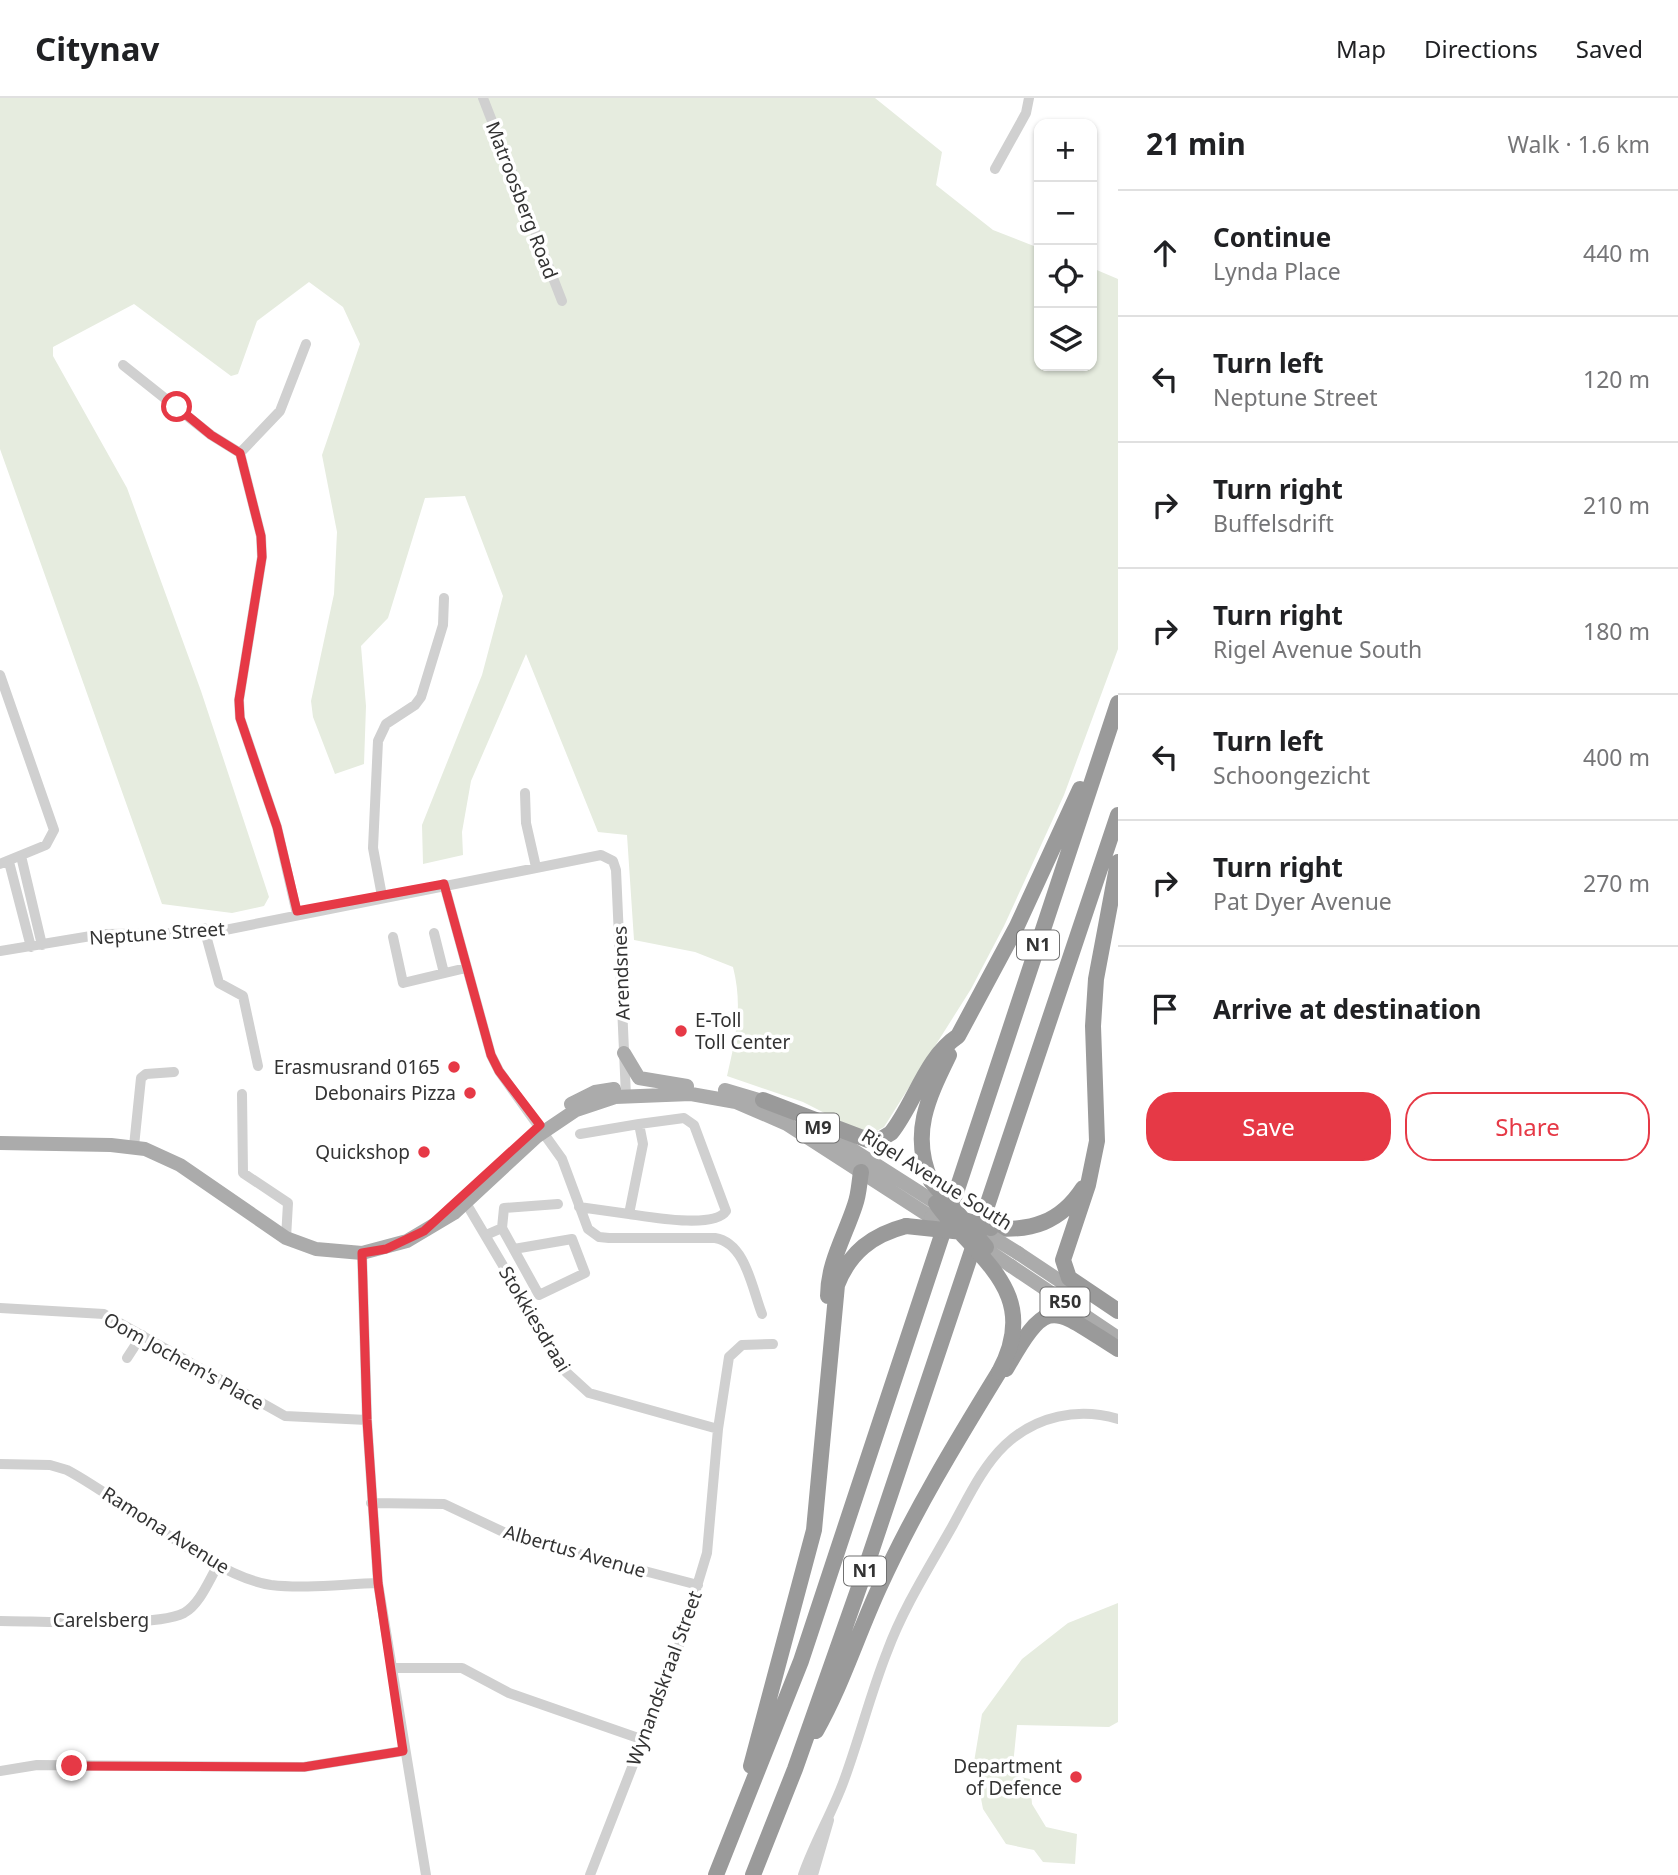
<!DOCTYPE html>
<meta charset="utf-8">
<style>
body{margin:0;font-family:"Noto Sans",sans-serif;background:#f2f2f2;color:#202124}
.controls{position:absolute;right:21px;top:21px;display:grid;overflow:hidden;border-radius:14px;box-shadow:0 2px 5px #0004}
.controls button{width:63px;height:63px;display:grid;place-items:center;padding:0;border:0;border-bottom:2px solid #e0e0e0;background:#fff;color:#202124;font:35px sans-serif}
.stop{position:absolute;width:21px;height:21px;margin:-16px;border:5px solid #e63946;border-radius:50%;background:#fff}
.stop.end{background:#e63946;border-color:#fff;box-shadow:0 2px 7px #0008}
.list{margin:0;padding:0;list-style:none}
h2{display:flex;justify-content:space-between;align-items:center;height:91px;margin:0;padding:0 28px;font-size:30px}
h2 small{font-size:23px;font-weight:400;color:#757577}
.list li{display:grid;grid-template-columns:46px 1fr auto;gap:21px;align-items:center;box-sizing:border-box;height:126px;padding:0 28px;border-top:2px solid #e0e0e0}
.list b{display:block;font-size:26px;white-space:nowrap}
.list p{margin:0;font-size:23px;white-space:nowrap;color:#757577}
.list em{font-size:23px;font-style:normal;color:#757577}
.actions{display:flex;gap:14px;padding:21px 28px}
.actions a{flex:1;padding:16px 0;border:2px solid #e63946;border-radius:28px;text-align:center;font-size:24px;color:#e63946}
.actions .main{background:#e63946;color:#fff}
.icon{flex:none;width:38px;height:38px;fill:none;stroke:currentColor;stroke-width:2;stroke-linecap:round;stroke-linejoin:round}
.map{position:relative;flex:none;width:1118px;height:1777px;overflow:hidden}
header{display:flex;align-items:center;gap:42px;box-sizing:border-box;height:98px;padding:0 35px;background:#fff;border-bottom:2px solid #e0e0e0}
header strong{font-size:33px}
nav{display:flex;gap:38px;margin-inline-start:auto;font-size:24px}
main{display:flex}
aside{flex:1;background:#fff}
.map>svg:first-child{display:block}
</style>
<header>
<strong>Citynav</strong>
<nav><a>Map</a><a>Directions</a><a>Saved</a></nav>
</header>
<main>
<div class="map">
<svg width="1118" height="1777" viewBox="0 0 1118 1777">
<rect width="100%" height="100%" fill="#fff"/>
<!-- green -->
<path fill="#e6ecdf" d="M0,0H875L942,54L936,87L993,132L1039,150V268H1092V170L1118,181V551L1064,697L1004,828L971,891L884,1029L875,1034L858,1032L803,1004L727,978C736,939 743,908 733,869L695,854L634,842L627,737L598,734L526,556L471,683L462,734L463,757L423,766L422,727L482,577L503,498L465,398L425,400L388,520L361,548L366,608L364,666L335,676L313,619L311,603L334,496L337,434L322,357L360,246L343,209L309,184L257,223L238,276L231,278L134,206L53,249V258L127,390L201,593L269,799L264,808L232,815L162,806L0,351Z
M1118,1505V1624L1109,1629L1017,1627L1012,1677L1030,1681L1032,1706L1046,1729L1077,1736L1075,1766L1043,1764L1034,1752L1006,1746L983,1711L974,1664L982,1616L1022,1561L1068,1525Z"/>
<g fill="none" stroke-linecap="round" stroke-linejoin="round">
<!-- minor -->
<path stroke="#d0d0d0" stroke-width="10" d="M483,0L562,203
M995,71L1026,15L1029,0
M123,267L211,337L240,355L261,438L262,459L239,602L240,620L277,729L297,816
M240,355L280,313L306,246
M0,577L54,732L46,747L0,766
M525,695L526,725L536,769
M21,758L42,847
M9,764L31,849
M444,786L491,957L499,973L562,1061L588,1131L599,1139L609,1140H715C746,1145 752,1191 762,1216
M382,798L373,750L378,643L386,626L415,607L421,599L443,527L444,500
M204,830L219,885L243,898L258,968
M434,835L444,875
M393,839L403,885L466,870
M0,853L103,836L210,835L601,757L613,763L616,772L626,998
M242,996L243,1075L288,1105L286,1140
M134,1048L141,980L146,976L174,974
M463,1100L566,1274L589,1295L718,1331
M579,1109L629,1116L643,1046L639,1026L580,1036
M629,1116C650,1119 714,1131 726,1113L694,1027L684,1020L639,1026
M502,1130L504,1110L558,1106
M486,1137L502,1130L539,1197L585,1175L572,1141L514,1151
M362,1155L367,1322L378,1485L426,1777
M0,1210L104,1216L285,1318L367,1322
M127,1260L142,1237
M0,1366L50,1367L67,1372C122,1401 214,1479 271,1487C305,1491 343,1486 378,1485
M371,1405L444,1406L514,1439L698,1487
M0,1523C38,1523 155,1530 184,1515C200,1506 209,1482 218,1467
M392,1570H462L509,1595L641,1641
M0,1673L37,1667L304,1669L403,1653
M590,1777L677,1554L707,1455L718,1331L729,1259L742,1247L773,1246
M803,1777C814,1745 831,1717 843,1685C859,1642 870,1597 887,1554C903,1510 930,1468 953,1427C968,1400 982,1369 1005,1347C1036,1318 1078,1309 1118,1321
M813,1777L829,1722"/>
<!-- major -->
<path stroke="#ababab" stroke-width="14" d="M624,955L639,980L687,988
M725,992L772,1006
M571,1006L595,994L614,991
M812,1026L936,1105
M0,1045L111,1047L145,1051L180,1067L286,1140L316,1151L362,1155L407,1143L454,1115L536,1039L576,1012L615,999L691,996L736,1004L787,1026L931,1119
M1018,1155L1078,1195
M1011,1168L1118,1240"/>
<!-- highway -->
<path stroke="#9a9a9a" stroke-width="16" d="M1118,764L1096,881L1093,928L1097,1043L1088,1087L1063,1162L1069,1180L1118,1213
M763,1002L868,1042L881,1041L891,1035C915,1005 925,960 958,938L1017,828L1080,691
M931,1083C910,1036 928,1000 949,957
M991,1130C1031,1134 1061,1124 1083,1090
M828,1198C828,1165 845,1138 855,1107C859,1096 859,1086 861,1074
M1006,1271C1049,1196 1051,1209 1118,1251
M816,1633C842,1587 857,1538 879,1490C913,1415 956,1344 999,1274
M751,1668L814,1432L837,1187C850,1154 872,1137 906,1128
M716,1777L801,1563L1118,605
M753,1777L795,1671L863,1478L1118,717"/>
<!-- major-bridge -->
<path stroke="#ababab" stroke-width="14" d="M931,1119L954,1132
M976,1129L1018,1155
M978,1146L1011,1168"/>
<!-- highway-bridge -->
<path stroke="#9a9a9a" stroke-width="16" d="M931,1083L986,1149
M936,1105C976,1161 1043,1193 999,1274
M964,1122L991,1130
M906,1128L963,1134"/>
</g>
<g fill="none" stroke-linecap="round" stroke-linejoin="round">
<!-- route -->
<path stroke="#e63946" stroke-width="9" d="M72,1668L304,1669L403,1653L378,1485L367,1322L362,1155L386,1151L424,1133L540,1027L499,973L491,957L444,786L297,813L277,729L240,620L239,602L262,459L261,438L240,355L211,337L177,309"/>
</g>
<!-- markers -->
<g fill="#e63946" stroke="#fff" stroke-width="2.5">
<circle cx="681" cy="933" r="7"/>
<circle cx="454" cy="969" r="7"/>
<circle cx="470" cy="995" r="7"/>
<circle cx="424" cy="1054" r="7"/>
<circle cx="1076" cy="1679" r="7"/>
</g>
<g text-anchor="middle" stroke-width="7" stroke-linejoin="round" paint-order="stroke">
<!-- shield labels -->
<g fill="#fff" stroke="#707070" stroke-width="2">
<rect x="1017" y="832.5" width="42" height="29" rx="5"/>
<rect x="797" y="1015.5" width="42" height="29" rx="5"/>
<rect x="1040.5" y="1189.5" width="49" height="29" rx="5"/>
<rect x="844" y="1458.5" width="42" height="29" rx="5"/>
</g>
<g font-size="18" font-weight="bold" fill="#333">
<text x="1038" y="853">N1</text>
<text x="818" y="1036">M9</text>
<text x="1065" y="1210">R50</text>
<text x="865" y="1479">N1</text>
</g>
<!-- street labels -->
<g font-size="19" fill="#333" stroke="#fff">
<text transform="translate(522 102) rotate(69)" y="7">Matroosberg Road</text>
<text transform="translate(157 835) rotate(-4)" y="7">Neptune Street</text>
<text transform="translate(621 875) rotate(-92)" y="7">Arendsnes</text>
<text transform="translate(937 1081) rotate(32)" y="7">Rigel Avenue South</text>
<text transform="translate(535 1221) rotate(59)" y="7">Stokkiesdraai</text>
<text transform="translate(184 1263) rotate(29)" y="7">Oom Jochem's Place</text>
<text transform="translate(166 1432) rotate(32)" y="7">Ramona Avenue</text>
<text transform="translate(575 1453) rotate(16)" y="7">Albertus Avenue</text>
<text x="101" y="1529">Carelsberg</text>
<text transform="translate(664 1580) rotate(-70)" y="7">Wynandskraal Street</text>
</g>
<!-- poi labels -->
<g font-size="19" fill="#333" stroke="#fff" text-anchor="end">
<text x="695" y="929" text-anchor="start">E-Toll<tspan x="695" dy="22">Toll Center</tspan></text>
<text x="440" y="976">Erasmusrand 0165</text>
<text x="456" y="1002">Debonairs Pizza</text>
<text x="410" y="1061">Quickshop</text>
<text x="1062" y="1675">Department<tspan x="1062" dy="22">of Defence</tspan></text>
</g>
</g>
</svg>
<div class="controls">
<button>+</button>
<button>−</button>
<button><svg class="icon" aria-label="locate" viewBox="0 0 24 24"><circle cx="12" cy="12" r="6"/><path d="M12 2v4M12 18v4M2 12h4M18 12h4"/></svg></button>
<button><svg class="icon" aria-label="layers" viewBox="0 0 24 24"><path d="M12 4l9 5-9 5-9-5zM3 14l9 5 9-5"/></svg></button>
</div>
<div class="stop" style="left:177px;top:309px"></div>
<div class="stop end" style="left:72px;top:1668px"></div>
</div>
<aside>
<h2>21 min<small>Walk · 1.6 km</small></h2>
<ul class="list">
<li><svg class="icon" aria-label="ahead" viewBox="0 0 24 24"><path d="M12 20V5M6 11l6-6 6 6"/></svg><div><b>Continue</b><p>Lynda Place</p></div><em>440 m</em></li>
<li><svg class="icon" aria-label="left" viewBox="0 0 24 24"><path d="M17 20v-9H6M10 6l-5 5 5 5"/></svg><div><b>Turn left</b><p>Neptune Street</p></div><em>120 m</em></li>
<li><svg class="icon" aria-label="right" viewBox="0 0 24 24"><path d="M7 20v-9h11M14 6l5 5-5 5"/></svg><div><b>Turn right</b><p>Buffelsdrift</p></div><em>210 m</em></li>
<li><svg class="icon" aria-label="right" viewBox="0 0 24 24"><path d="M7 20v-9h11M14 6l5 5-5 5"/></svg><div><b>Turn right</b><p>Rigel Avenue South</p></div><em>180 m</em></li>
<li><svg class="icon" aria-label="left" viewBox="0 0 24 24"><path d="M17 20v-9H6M10 6l-5 5 5 5"/></svg><div><b>Turn left</b><p>Schoongezicht</p></div><em>400 m</em></li>
<li><svg class="icon" aria-label="right" viewBox="0 0 24 24"><path d="M7 20v-9h11M14 6l5 5-5 5"/></svg><div><b>Turn right</b><p>Pat Dyer Avenue</p></div><em>270 m</em></li>
<li><svg class="icon" aria-label="arrive" viewBox="0 0 24 24"><path d="M6 21V4h12l-3 4 3 4H6"/></svg><div><b>Arrive at destination</b></div></li>
</ul>
<div class="actions"><a class="main">Save</a><a>Share</a></div>
</aside>
</main>
